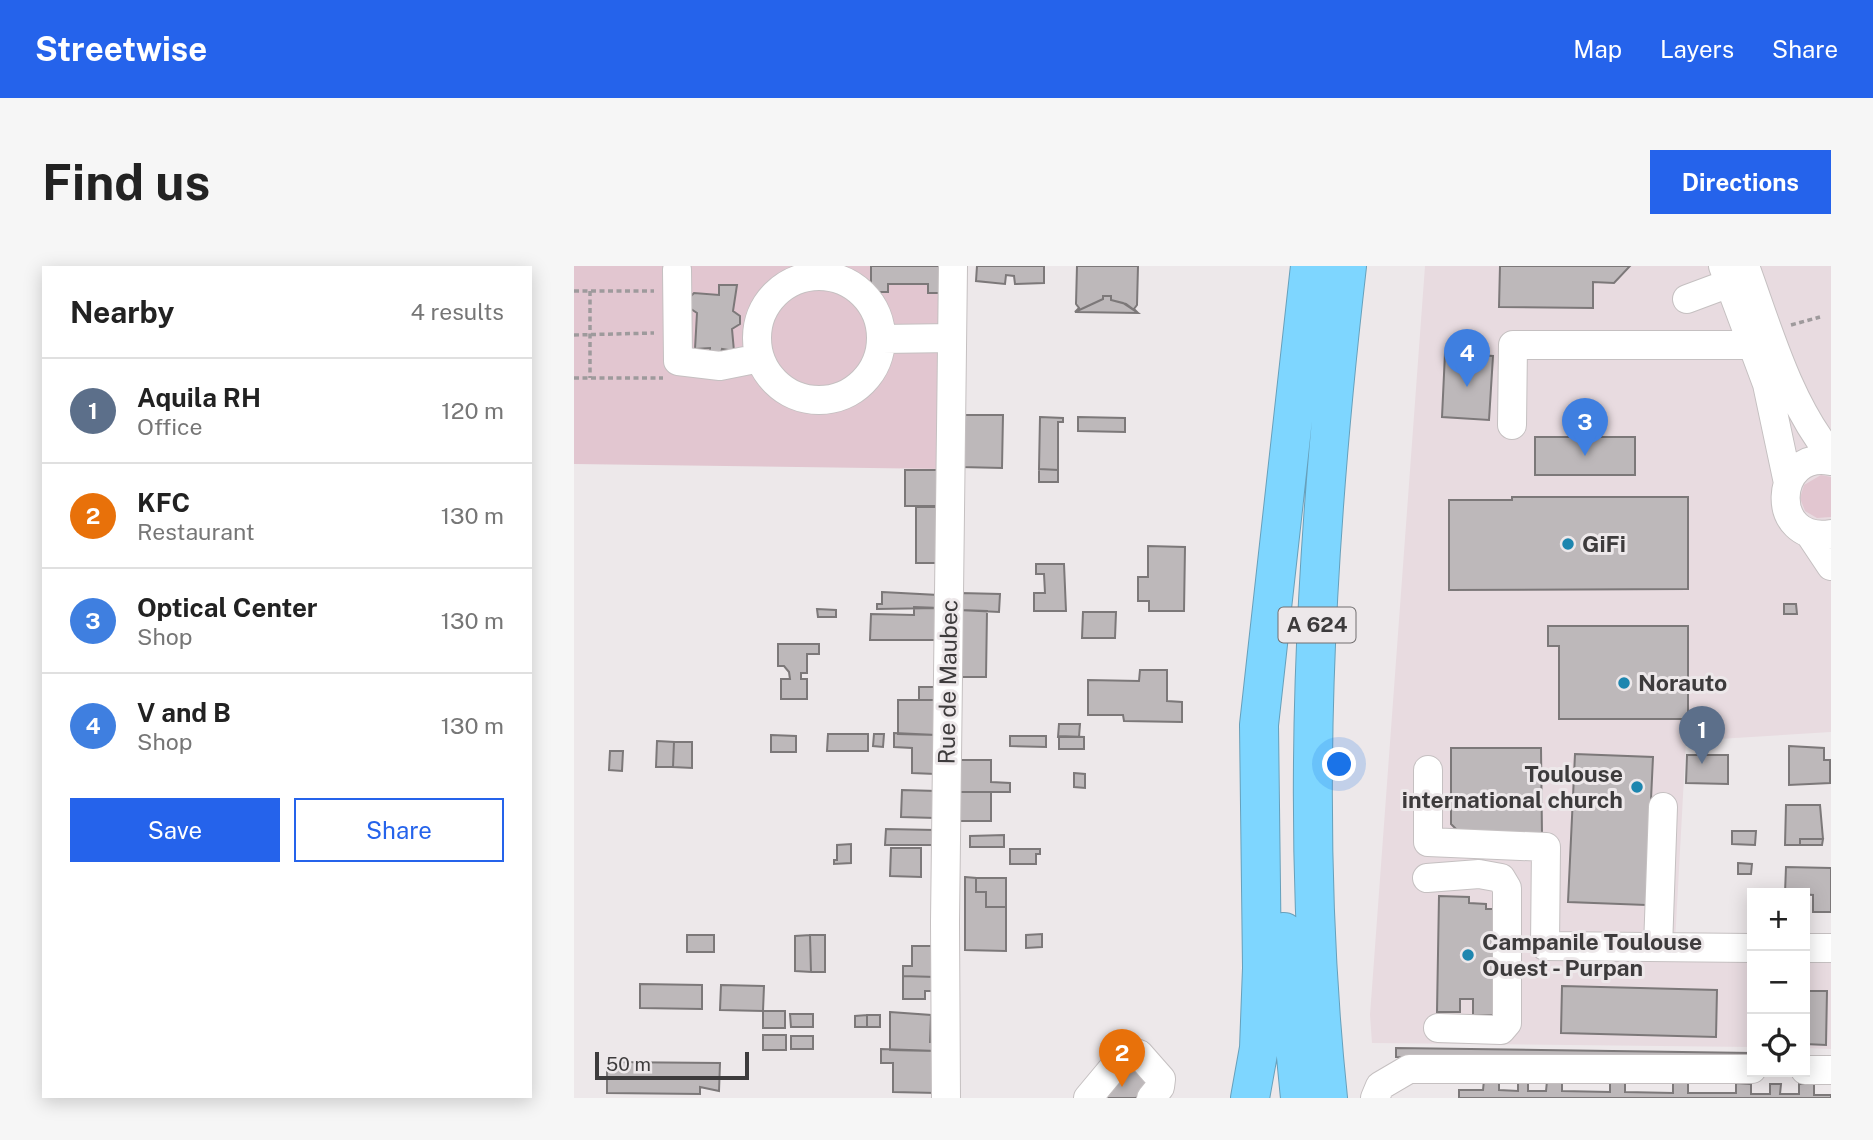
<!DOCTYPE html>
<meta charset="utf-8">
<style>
body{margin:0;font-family:"Public Sans",sans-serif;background:#f6f6f6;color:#222}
.controls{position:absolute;right:21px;bottom:21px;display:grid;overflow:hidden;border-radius:0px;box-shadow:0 4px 18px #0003}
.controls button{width:63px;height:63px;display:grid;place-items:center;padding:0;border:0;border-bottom:2px solid #e0e0e0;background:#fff;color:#222;font:35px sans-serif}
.scale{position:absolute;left:21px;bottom:18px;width:154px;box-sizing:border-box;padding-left:7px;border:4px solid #3d3b3c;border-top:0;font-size:19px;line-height:24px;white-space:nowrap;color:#3d3b3c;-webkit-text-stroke:5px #ede8ea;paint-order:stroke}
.you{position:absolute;left:766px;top:499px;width:24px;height:24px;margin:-18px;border:5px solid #fff;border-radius:50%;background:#1a73e8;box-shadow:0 0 0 10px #1a73e833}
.badge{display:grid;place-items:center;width:46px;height:46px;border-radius:50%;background:#2563eb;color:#fff;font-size:23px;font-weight:700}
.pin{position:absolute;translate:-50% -58px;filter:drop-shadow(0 2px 4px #0008)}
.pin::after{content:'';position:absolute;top:37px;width:24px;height:21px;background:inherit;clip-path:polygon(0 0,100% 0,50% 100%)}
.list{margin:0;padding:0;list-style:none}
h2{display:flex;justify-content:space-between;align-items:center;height:91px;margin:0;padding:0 28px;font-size:30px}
h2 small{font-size:23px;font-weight:400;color:#767676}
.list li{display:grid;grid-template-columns:46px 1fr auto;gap:21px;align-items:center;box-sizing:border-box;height:105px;padding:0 28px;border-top:2px solid #e0e0e0}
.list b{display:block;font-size:26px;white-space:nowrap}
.list p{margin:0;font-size:23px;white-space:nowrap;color:#767676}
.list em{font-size:23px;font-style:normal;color:#767676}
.actions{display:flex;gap:14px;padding:21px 28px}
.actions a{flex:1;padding:16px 0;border:2px solid #2563eb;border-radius:0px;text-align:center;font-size:24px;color:#2563eb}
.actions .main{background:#2563eb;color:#fff}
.icon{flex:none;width:38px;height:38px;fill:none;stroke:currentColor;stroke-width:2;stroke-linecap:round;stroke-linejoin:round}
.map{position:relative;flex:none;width:1257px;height:832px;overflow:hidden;border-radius:0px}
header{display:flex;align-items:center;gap:42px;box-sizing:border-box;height:98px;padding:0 35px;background:#2563eb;color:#fff}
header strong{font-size:33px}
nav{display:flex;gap:38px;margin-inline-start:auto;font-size:24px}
.intro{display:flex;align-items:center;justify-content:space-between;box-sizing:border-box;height:168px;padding:0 42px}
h1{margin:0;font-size:49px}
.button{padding:18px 32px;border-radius:0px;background:#2563eb;color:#fff;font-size:24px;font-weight:700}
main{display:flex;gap:42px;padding:0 42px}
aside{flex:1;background:#fff;border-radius:0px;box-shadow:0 4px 18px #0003}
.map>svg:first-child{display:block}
</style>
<header>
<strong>Streetwise</strong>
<nav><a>Map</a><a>Layers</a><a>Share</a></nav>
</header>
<div class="intro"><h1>Find us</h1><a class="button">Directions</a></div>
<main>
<aside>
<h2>Nearby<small>4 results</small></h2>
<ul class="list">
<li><span class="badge" style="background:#5c6f8a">1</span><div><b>Aquila RH</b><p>Office</p></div><em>120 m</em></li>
<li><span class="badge" style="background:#e8710a">2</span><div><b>KFC</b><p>Restaurant</p></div><em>130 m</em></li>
<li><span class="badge" style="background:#3f7fe0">3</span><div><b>Optical Center</b><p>Shop</p></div><em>130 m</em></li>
<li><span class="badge" style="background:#3f7fe0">4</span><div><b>V and B</b><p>Shop</p></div><em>130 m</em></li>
</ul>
<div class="actions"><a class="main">Save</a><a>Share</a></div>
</aside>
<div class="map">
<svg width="1257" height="832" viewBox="0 0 1257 832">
<rect width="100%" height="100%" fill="#ede8ea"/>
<!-- built -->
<path fill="#e8dbe0" d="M851,0H1257V466L1112,475L1100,695L1178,693V781L798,777L796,749Z
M1257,690V783L1231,782V691Z"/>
<!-- green -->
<path fill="#e2c6d0" d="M0,0H297L298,26H314V18H354L371,27L368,203L0,198Z
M1247,209L1257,211V251L1243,252L1231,245L1226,232L1230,219Z"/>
<!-- building -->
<path fill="#bdb8ba" stroke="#7c7879" stroke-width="2" d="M297,0H372L371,27H354V18H314V26H297Z
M403,0H470V17L441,18L440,10L432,9L431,18L402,15Z
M503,0H564L563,39L560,43L564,47L549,37L537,34V30H529V33L501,46L505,42L502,38Z
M926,0H1056L1040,17L1019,16V42L925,41Z
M145,19H163L159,45L166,50V58L158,63L160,85L148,83L147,87H136V82L121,83L123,47L114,41V33L120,27L145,29Z
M529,30H537V34L552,38L564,47L501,46L529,33Z
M871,87L919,90L915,154L868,151Z
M388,149H429L428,202L387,201Z
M466,151L489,152V156H484V204L465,203Z
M504,151L551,152V166L504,165Z
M961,171H1061V209H961Z
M465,203L484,204V216H465Z
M331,204H368L367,240H331Z
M938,231H1114V323L875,324V234H938Z
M342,241H367L366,297H342Z
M574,280L611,281L610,345H575V335H564V311H574Z
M462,298H490L492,345H460V327H471L470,308H462Z
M308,326L364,329V342L303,343V338H308Z
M386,327L426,328L425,346L385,344Z
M1210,338H1222L1223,348H1210Z
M340,341L365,342L366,374H296L297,348L340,349Z
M243,343L262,344V351H244Z
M385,344L413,345L412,411H385Z
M509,346H542L541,372H508Z
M974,360H1114V453H985V380H974Z
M204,378H245V388H233V407H227V413H233V433H207V413H216L215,406L210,400H204Z
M566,404H593V435L608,436V456L550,455L549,449H514V414L565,415Z
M345,421H364L363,434H345Z
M324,434H363V469L324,468Z
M485,458H506L505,471H484Z
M320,467L362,469L361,508L338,507V482L320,481Z
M254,468H294V485H253Z
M300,468H310L309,481L299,480Z
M197,469L222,470V486H197Z
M436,470H472V481L436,480Z
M485,470L510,471V483H485Z
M83,475L100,476L99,501H82Z
M100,476H118V502L99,501Z
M1215,480L1250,482V494H1256V517L1215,519Z
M877,482H967L968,569L889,570L877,558Z
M36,485H49L48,505L35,504Z
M1001,488L1079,491L1072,639L994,636Z
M1113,489H1154V518L1112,517Z
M385,494H417V516L436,517V526H385Z
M500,507L511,508V522L500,521Z
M328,524L362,525L361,552L327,551Z
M385,526H417V555H385Z
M1212,539H1246L1249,573H1226V579H1211Z
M312,563L361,564V579H311Z
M1158,565H1182L1181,579L1158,578Z
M430,569V581H396V570Z
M1226,573H1249L1248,579H1226Z
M277,578V597L260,598V594H263V579Z
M317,582H347V611L316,610Z
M436,583H466V588H462V598H436Z
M1164,597L1178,598L1177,608H1164Z
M1212,601L1257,602V646H1239V629L1211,627Z
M391,611L402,612V626H412V641H432V685L391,684Z
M402,612H432V641H412V626H402Z
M865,630L895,631V637L912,638V643H920L919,749H899V733H886V746H863Z
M468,668V681L452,682V669Z
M113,669H140V686H113Z
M236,669H251V706H237Z
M236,669L237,706L221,705V670Z
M338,680H361V711L329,710V700H338Z
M329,710L361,711V725H351V733H329Z
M66,718L128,719V743L66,742Z
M147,719L190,720L189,745L146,744Z
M988,720L1143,724L1142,771L987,767Z
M1233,725H1253L1252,779L1231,778Z
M189,745H211V762H189Z
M316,746L357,749L356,776H362V785L316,784Z
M216,748H239V761H217Z
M293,749V761H281V750Z
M293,749H306V761H293Z
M189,769H212V784H189Z
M217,770H239V783H217Z
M822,782L1178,787V795L822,791Z
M307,783L362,785V827L319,826V797H307Z
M553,789L578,811L562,832H518Z
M33,796L146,797L145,825L126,821V828L33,827Z
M910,814H925V824L944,825V815H954V825H972L973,815H988V825L1036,826V816H1051V826L1099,827V817H1114V827H1162V817L1177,818V828H1196V818H1207L1206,828H1225V818H1240V829H1257V832H885V824H909Z"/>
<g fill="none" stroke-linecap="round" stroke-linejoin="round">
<defs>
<path id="minor" d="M1149,0L1193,118L1214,217
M1171,0C1194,63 1214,136 1257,189
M103,4L104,95L146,100L186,92
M183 72a62 62 0 1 1 124 0a62 62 0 1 1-124 0Z
M1113,33L1156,17
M308,73L378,72
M938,159L939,79H1179
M1257,195C1199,183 1194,278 1257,268
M1235,267L1257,300
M854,504V576L972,581L971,680L1178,682
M853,612L905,608L927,612L933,622V757L927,764L864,762
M1084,681L1089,541
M1231,682H1257
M1231,804H1257
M372,832L371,656L379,0
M514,832L549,790L557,786L565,788L587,813L586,821L577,832
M801,832L806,820L835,803H1178"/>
<path id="highway" d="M710,666L726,832
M676,832L685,782L688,702L685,459L736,0
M754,832C725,555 741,276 773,0"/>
</defs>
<!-- minor casing -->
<use href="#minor" stroke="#c5c0c1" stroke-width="30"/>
<!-- highway casing -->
<use href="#highway" stroke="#67a0bb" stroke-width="40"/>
<!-- path -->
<path stroke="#9e9a9c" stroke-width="3.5" stroke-dasharray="5 3.5" stroke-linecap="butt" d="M0,25H80
M16,25V112
M1217,59L1246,51
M0,69L80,67
M0,112H89"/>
<!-- minor -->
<use href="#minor" stroke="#fff" stroke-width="28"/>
<!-- highway -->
<use href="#highway" stroke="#7ed6ff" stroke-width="38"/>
</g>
<!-- markers -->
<g fill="#1d86af" stroke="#ede8ea" stroke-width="2.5">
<circle cx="994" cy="278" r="7"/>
<circle cx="1050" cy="417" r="7"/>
<circle cx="1063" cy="521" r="7"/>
<circle cx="894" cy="689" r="7"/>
</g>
<g text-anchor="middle" stroke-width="6" stroke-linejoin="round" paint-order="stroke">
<!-- shield labels -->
<rect fill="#ede8ea" stroke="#726f70" stroke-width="2" x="704.5" y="341.5" width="77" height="35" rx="5"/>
<g font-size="21" font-weight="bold" fill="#3d3b3c">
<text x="743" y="366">A 624</text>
</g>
<!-- poi labels -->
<g font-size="23" font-weight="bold" fill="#3d3b3c" stroke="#ede8ea" text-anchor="start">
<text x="1008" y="286">GiFi</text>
<text x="1064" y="425">Norauto</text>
<text x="1049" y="516" text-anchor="end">Toulouse<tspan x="1049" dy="26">international church</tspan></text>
<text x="908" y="684">Campanile Toulouse<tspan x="908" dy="26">Ouest - Purpan</tspan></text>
</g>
<!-- street labels -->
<g font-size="23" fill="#3d3b3c" stroke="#ede8ea">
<text transform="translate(374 416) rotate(-89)" y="8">Rue de Maubec</text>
</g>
</g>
</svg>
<div class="controls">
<button>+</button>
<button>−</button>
<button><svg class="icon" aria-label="locate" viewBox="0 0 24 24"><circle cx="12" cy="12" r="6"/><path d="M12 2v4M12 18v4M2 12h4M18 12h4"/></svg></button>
</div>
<div class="scale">50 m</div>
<div class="you"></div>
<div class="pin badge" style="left:1128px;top:498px;background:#5c6f8a">1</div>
<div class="pin badge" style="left:548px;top:821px;background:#e8710a">2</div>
<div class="pin badge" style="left:1011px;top:190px;background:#3f7fe0">3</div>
<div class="pin badge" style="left:893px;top:121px;background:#3f7fe0">4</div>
</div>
</main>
